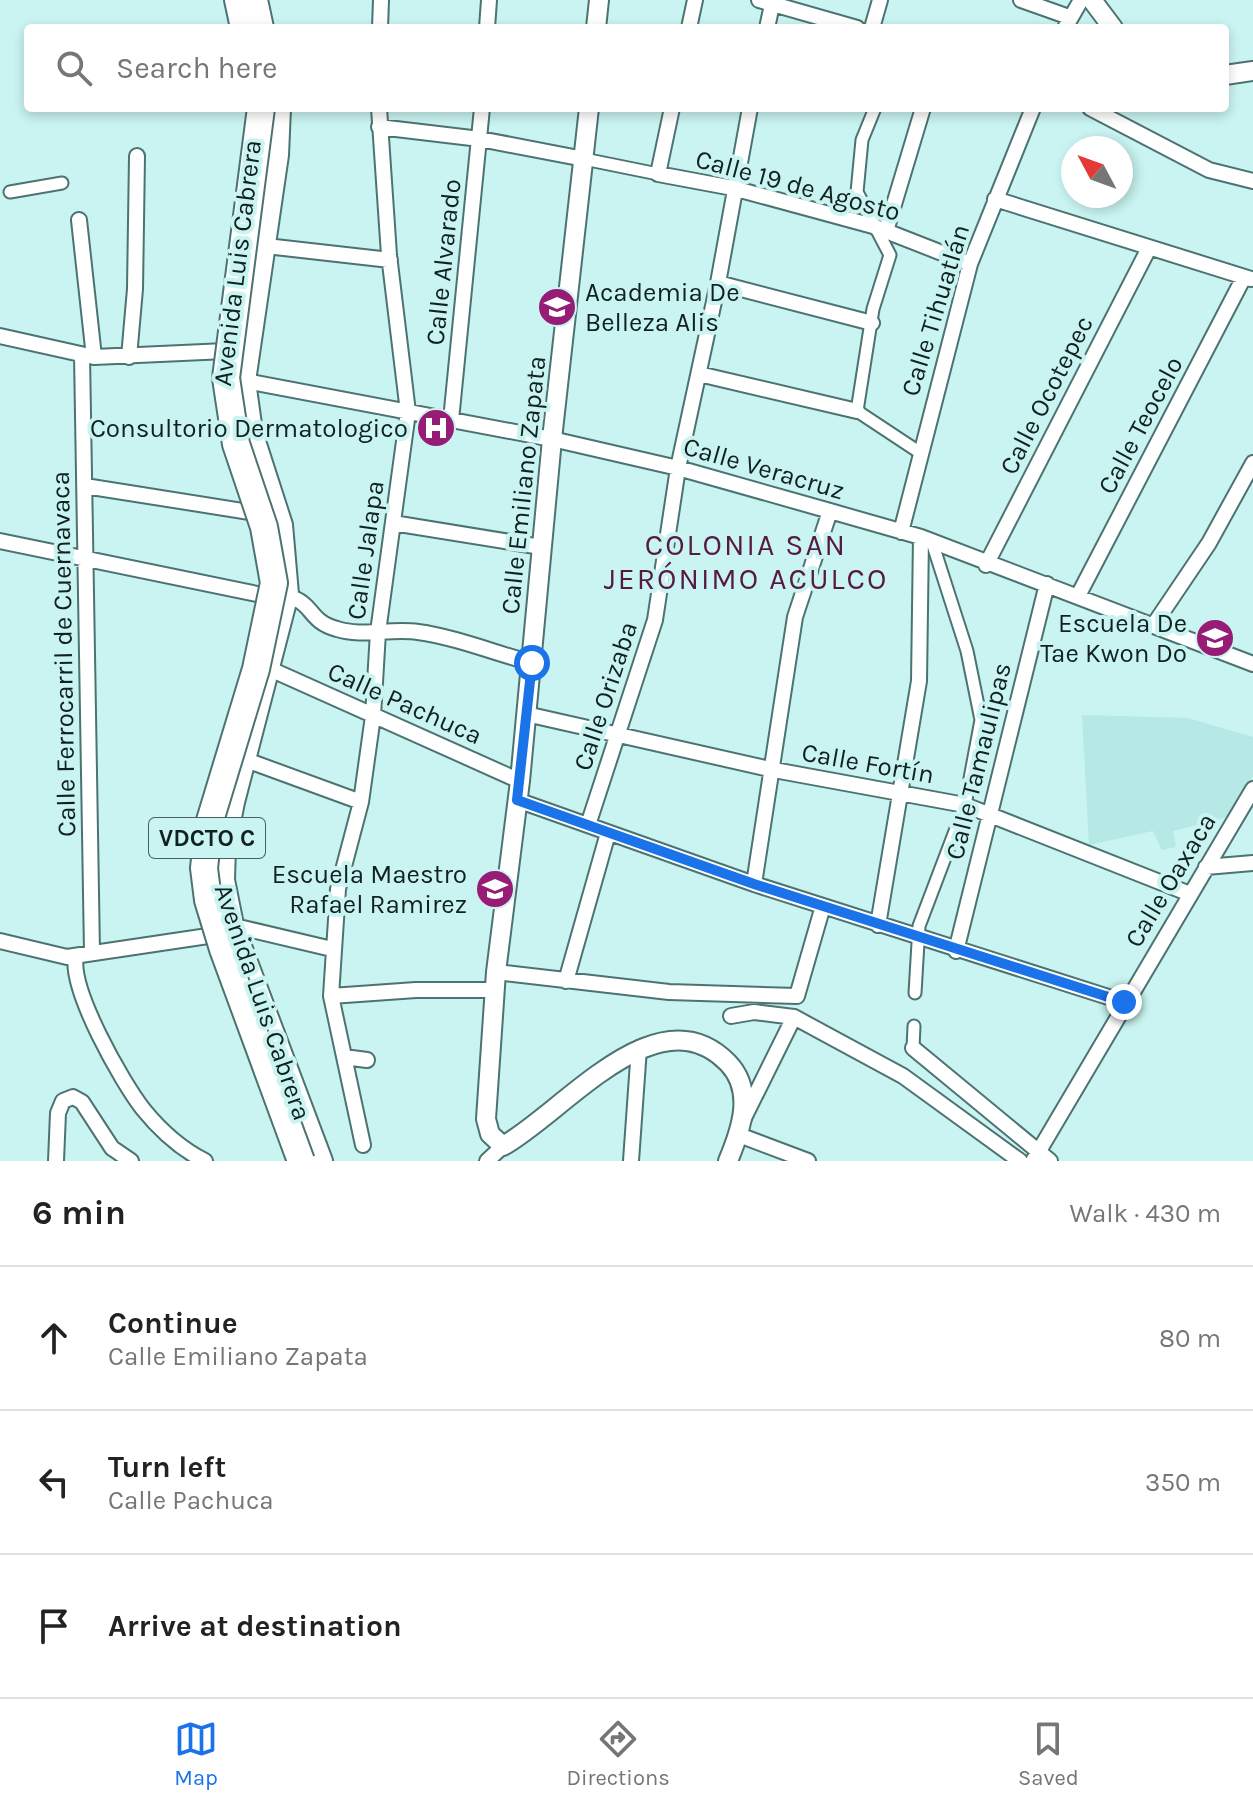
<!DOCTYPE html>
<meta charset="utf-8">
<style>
body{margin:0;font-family:Karla,sans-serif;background:#f2f2f2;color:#222}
.compass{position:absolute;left:1061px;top:136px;width:72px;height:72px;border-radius:50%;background:#fff;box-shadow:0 4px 12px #0003;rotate:311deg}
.stop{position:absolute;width:24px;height:24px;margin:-18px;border:6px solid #1a73e8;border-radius:50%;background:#fff}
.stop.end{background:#1a73e8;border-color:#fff;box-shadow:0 2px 8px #0008}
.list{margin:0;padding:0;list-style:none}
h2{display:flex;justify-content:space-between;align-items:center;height:104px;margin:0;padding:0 32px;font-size:34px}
h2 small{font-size:26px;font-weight:400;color:#767676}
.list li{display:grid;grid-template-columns:52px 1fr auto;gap:24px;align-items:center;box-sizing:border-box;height:144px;padding:0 32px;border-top:2px solid #e0e0e0}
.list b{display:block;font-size:30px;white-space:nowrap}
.list p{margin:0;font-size:26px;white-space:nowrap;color:#767676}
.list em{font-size:26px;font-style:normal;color:#767676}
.icon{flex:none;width:44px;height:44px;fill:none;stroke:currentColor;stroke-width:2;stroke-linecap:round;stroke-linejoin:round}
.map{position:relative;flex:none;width:1253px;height:1161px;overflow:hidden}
.search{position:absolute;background:#fff;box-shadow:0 4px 12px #0003;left:24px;right:24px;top:24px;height:88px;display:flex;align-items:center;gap:20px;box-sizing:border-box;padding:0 28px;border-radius:8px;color:#767676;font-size:30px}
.sheet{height:536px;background:#fff}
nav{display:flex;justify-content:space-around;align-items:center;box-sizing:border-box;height:112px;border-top:2px solid #e0e0e0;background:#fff;font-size:22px;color:#767676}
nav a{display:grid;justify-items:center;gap:4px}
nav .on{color:#1a73e8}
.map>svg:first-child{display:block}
</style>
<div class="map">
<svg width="1253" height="1161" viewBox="0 0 1253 1161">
<rect width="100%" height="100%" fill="#c9f4f1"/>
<!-- built -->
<path fill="#b6e9e6" d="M1082,715L1188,718L1253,737V776L1227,817L1173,831L1176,847L1162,850L1153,831L1089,845Z"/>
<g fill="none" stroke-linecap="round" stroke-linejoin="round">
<defs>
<path id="pedestrian" d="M875,108L862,140L857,192L890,255L873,309L857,411L919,452
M584,159L658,174
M10,192L62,183
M915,993L919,926L965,805L981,720L967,651L932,542
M913,1048L914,1026"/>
<path id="minor" d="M759,0L857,28
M1021,0L1069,17
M380,28L381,0
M487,28L489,0
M689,28L695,0
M767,28L773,0
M872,28L880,0
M1065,28L1081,0
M672,108L658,174L733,188L873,226L970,264
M1090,108L1209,170L1253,181
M379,127L480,139L584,159
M995,199L1251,279
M79,220L94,357
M886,231L923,108
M266,246L390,260
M718,283L872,323
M0,336L94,357L226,351
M82,355L92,952
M129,357L135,289L137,156
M699,374L857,411
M245,381L552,439L678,468L830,511L921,537L1253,664
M451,420L482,108
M85,486L256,513
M393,523L541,547
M901,532L970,264L1033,108
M0,541L262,595C320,593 300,619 337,629C362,637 391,628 418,632C455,637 495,653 532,663
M986,565L1149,248
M1079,594L1244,277
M1155,623L1209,543L1253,463
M270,669L520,781
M526,714L774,770L965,805L1190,894
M246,760L361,802
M517,800L754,884L1124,1002
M588,825L655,620L678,468L718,283L750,108
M1206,867L1253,863
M754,884L795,617L830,511
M878,925L919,681L921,537
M243,928L332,949
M0,941L67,957L208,936
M956,951L1047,584
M76,956C69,989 122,1082 143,1109C160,1130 181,1149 205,1161
M496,972L669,992L797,996L823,906
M566,981L608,833
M331,996L416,990H494
M731,1016L754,1012L794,1017L903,1076L1020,1161
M913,1048L1050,1161
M344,1057L367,1060
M743,1120L794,1017
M739,1135L808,1161
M363,1145L331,996L338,889L361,802L373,716L378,632L408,412L389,255L379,108
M56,1161L58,1113L63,1101L73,1097L82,1102L112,1148L131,1161
M487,1161L503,1146
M631,1161L639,1048
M1033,1161L1253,789"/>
<path id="tertiary" d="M1092,0L1113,28
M596,28L599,0
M1225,75L1253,71
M589,108L552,439L520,781L496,972L486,1119L490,1134L503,1146C564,1112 658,991 728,1063C755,1091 741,1130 728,1161"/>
<path id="secondary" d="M235,0L241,28
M280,108L278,155L245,381L252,432L282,525L288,594L234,802L225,847L224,880L233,925L322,1161"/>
<path id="motorway" d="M254,0L260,28"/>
</defs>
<!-- pedestrian casing -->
<use href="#pedestrian" stroke="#4c7371" stroke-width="15"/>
<!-- minor casing -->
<use href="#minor" stroke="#4c7371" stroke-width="18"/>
<!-- tertiary casing -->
<use href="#tertiary" stroke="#4c7371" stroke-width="22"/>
<!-- secondary casing -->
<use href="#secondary" stroke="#4c7371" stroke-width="24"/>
<!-- motorway casing -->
<use href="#motorway" stroke="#4c7371" stroke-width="30"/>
<!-- pedestrian -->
<use href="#pedestrian" stroke="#fff" stroke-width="11"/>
<!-- minor -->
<use href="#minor" stroke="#fff" stroke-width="14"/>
<!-- tertiary -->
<use href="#tertiary" stroke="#fff" stroke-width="18"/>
<!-- secondary -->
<use href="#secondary" stroke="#fff" stroke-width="20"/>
<!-- motorway -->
<use href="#motorway" stroke="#fff" stroke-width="26"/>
<defs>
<path id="motorway-bridge" d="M261,108L226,378L236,444L264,527L274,583L256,669L209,824L204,868L208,900L223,949L301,1161"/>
</defs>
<!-- motorway-bridge casing -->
<use href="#motorway-bridge" stroke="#4c7371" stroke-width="30" stroke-linecap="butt"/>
<!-- motorway-bridge -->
<use href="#motorway-bridge" stroke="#fff" stroke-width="26"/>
</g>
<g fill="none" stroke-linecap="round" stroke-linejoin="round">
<!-- route -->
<path stroke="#1a73e8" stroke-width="10" d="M532,663L517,800L754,884L1124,1002"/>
</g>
<!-- icons -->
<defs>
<symbol id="university-disc" viewBox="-11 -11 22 22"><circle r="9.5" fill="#971c75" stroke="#c9f4f1"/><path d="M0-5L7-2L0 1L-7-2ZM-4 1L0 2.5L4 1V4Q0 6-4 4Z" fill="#fff"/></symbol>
<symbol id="hospital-disc" viewBox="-11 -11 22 22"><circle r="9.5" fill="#971c75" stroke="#c9f4f1"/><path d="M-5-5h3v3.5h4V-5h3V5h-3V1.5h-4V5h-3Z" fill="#fff"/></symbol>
<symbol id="school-disc" viewBox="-11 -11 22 22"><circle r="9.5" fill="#971c75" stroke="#c9f4f1"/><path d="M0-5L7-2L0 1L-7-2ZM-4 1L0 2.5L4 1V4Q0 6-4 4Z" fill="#fff"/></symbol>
</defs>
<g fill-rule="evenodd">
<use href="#university-disc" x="535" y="285" width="44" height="44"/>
<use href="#hospital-disc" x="414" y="406" width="44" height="44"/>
<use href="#university-disc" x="1193" y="616" width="44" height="44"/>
<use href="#school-disc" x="473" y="867" width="44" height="44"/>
</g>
<g text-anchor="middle" stroke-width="8" stroke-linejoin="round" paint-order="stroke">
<!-- shield labels -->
<rect fill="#c9f4f1" stroke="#48605f" stroke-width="2" x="149" y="818" width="116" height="40" rx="6"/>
<g font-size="24" font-weight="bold" fill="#112120">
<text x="207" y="846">VDCTO C</text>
</g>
<!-- street labels -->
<g font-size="26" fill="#112120" stroke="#c9f4f1">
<text transform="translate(798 185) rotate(15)" y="9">Calle 19 de Agosto</text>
<text transform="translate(443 262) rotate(-84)" y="9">Calle Alvarado</text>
<text transform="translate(237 263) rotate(-83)" y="9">Avenida Luis Cabrera</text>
<text transform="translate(935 310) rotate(-73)" y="9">Calle Tihuatlán</text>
<text transform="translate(1046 395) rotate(-63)" y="9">Calle Ocotepec</text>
<text transform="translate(1140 425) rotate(-62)" y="9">Calle Teocelo</text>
<text transform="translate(764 468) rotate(16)" y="9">Calle Veracruz</text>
<text transform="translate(523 485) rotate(-84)" y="9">Calle Emiliano Zapata</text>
<text transform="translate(365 550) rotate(-82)" y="9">Calle Jalapa</text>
<text transform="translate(63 654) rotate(-91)" y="9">Calle Ferrocarril de Cuernavaca</text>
<text transform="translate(605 696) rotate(-72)" y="9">Calle Orizaba</text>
<text transform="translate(405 703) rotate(24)" y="9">Calle Pachuca</text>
<text transform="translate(978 761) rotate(-76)" y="9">Calle Tamaulipas</text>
<text transform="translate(868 763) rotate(10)" y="9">Calle Fortín</text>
<text transform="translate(1170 880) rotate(-59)" y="9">Calle Oaxaca</text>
<text transform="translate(263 1002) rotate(71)" y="9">Avenida Luis Cabrera</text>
</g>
<!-- poi labels -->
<g font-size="26" fill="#112120" stroke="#c9f4f1" text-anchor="end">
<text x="585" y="301" text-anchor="start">Academia De<tspan x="585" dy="30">Belleza Alis</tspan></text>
<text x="408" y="437">Consultorio Dermatologico</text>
<text x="1187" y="632">Escuela De<tspan x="1187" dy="30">Tae Kwon Do</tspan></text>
<text x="467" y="883">Escuela Maestro<tspan x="467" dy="30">Rafael Ramirez</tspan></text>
</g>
<!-- quarter labels -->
<g font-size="30" letter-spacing="2" fill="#551a42" stroke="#c9f4f1">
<text x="746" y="555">COLONIA SAN<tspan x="746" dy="34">JERÓNIMO ACULCO</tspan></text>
</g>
</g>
</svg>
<svg class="compass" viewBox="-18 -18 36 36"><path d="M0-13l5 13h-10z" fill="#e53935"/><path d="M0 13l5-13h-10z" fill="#767676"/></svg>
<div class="stop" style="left:532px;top:663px"></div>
<div class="stop end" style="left:1124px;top:1002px"></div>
<div class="search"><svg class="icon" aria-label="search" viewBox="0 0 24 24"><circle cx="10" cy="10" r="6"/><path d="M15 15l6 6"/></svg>Search here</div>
</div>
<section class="sheet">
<h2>6 min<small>Walk · 430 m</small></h2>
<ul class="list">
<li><svg class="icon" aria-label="ahead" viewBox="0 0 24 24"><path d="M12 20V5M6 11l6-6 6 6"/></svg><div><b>Continue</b><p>Calle Emiliano Zapata</p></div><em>80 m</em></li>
<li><svg class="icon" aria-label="left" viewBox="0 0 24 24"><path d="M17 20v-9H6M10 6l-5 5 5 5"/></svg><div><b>Turn left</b><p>Calle Pachuca</p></div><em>350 m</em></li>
<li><svg class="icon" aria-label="arrive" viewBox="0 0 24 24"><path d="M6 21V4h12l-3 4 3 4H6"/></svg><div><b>Arrive at destination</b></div></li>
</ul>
</section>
<nav>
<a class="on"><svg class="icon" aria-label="map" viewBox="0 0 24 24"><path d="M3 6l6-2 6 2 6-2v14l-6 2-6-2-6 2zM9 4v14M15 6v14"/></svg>Map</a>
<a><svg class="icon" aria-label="directions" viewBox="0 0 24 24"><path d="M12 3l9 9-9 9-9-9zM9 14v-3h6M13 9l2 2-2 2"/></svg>Directions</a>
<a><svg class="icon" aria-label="saved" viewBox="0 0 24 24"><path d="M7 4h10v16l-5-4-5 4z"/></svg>Saved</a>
</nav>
